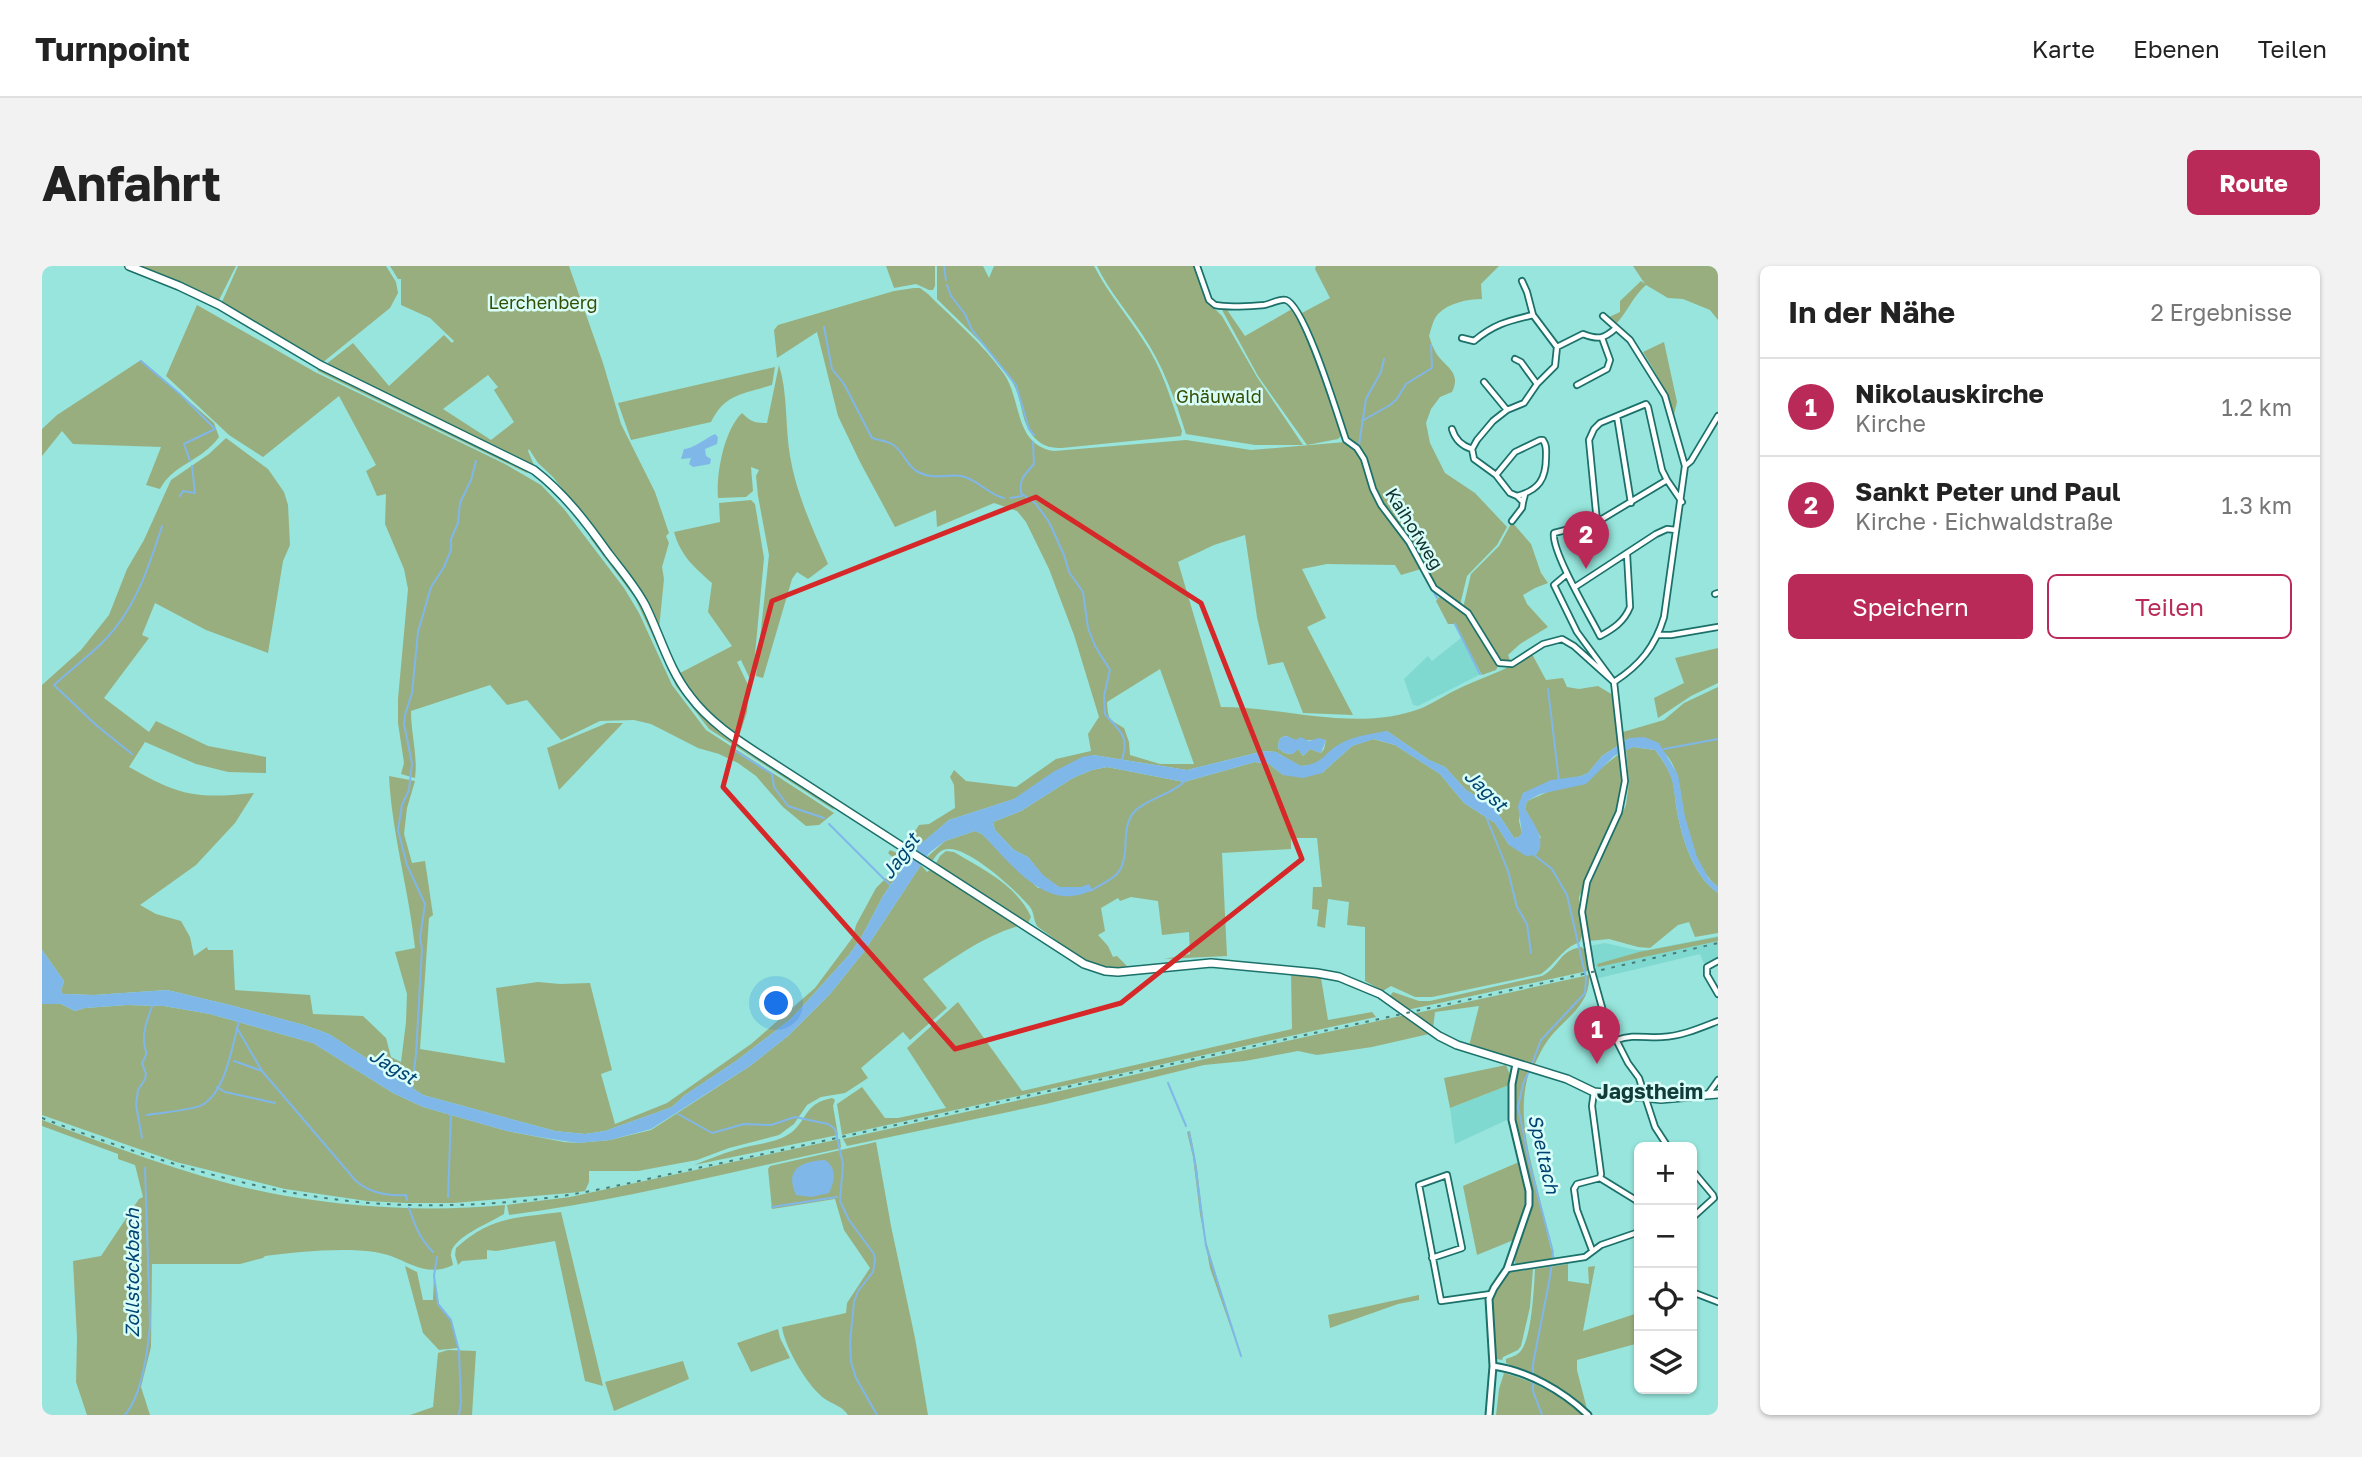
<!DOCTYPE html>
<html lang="de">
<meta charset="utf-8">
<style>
body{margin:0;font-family:"Golos Text",sans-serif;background:#f2f2f2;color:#222}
.controls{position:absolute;right:21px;bottom:21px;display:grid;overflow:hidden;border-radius:10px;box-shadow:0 2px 5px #0004}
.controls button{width:63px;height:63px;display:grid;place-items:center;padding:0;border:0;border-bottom:2px solid #e0e0e0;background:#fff;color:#222;font:35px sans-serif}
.you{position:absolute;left:735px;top:738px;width:24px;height:24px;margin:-18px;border:5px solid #fff;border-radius:50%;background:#1a73e8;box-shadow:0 0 0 10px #1a73e833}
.badge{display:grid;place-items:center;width:46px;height:46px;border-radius:50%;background:#b92a58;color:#fff;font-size:23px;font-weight:700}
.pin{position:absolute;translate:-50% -58px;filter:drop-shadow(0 2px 4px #0008)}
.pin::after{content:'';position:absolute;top:37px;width:24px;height:21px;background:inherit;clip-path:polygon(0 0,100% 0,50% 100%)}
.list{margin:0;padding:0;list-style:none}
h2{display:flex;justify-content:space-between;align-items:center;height:91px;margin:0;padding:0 28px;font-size:30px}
h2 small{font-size:23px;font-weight:400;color:#767676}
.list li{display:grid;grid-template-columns:46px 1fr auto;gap:21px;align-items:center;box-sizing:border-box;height:98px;padding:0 28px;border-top:2px solid #e0e0e0}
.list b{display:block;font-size:26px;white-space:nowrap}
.list p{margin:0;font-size:23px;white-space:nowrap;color:#767676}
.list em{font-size:23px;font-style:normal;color:#767676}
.actions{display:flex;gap:14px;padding:21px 28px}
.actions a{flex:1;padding:16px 0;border:2px solid #b92a58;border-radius:10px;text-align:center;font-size:24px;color:#b92a58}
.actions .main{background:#b92a58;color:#fff}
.icon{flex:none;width:38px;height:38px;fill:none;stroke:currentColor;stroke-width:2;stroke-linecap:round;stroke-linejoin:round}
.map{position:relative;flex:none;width:1676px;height:1149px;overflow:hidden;border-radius:10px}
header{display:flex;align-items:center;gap:42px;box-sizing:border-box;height:98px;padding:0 35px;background:#fff;border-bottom:2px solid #e0e0e0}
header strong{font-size:33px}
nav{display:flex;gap:38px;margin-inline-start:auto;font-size:24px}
.intro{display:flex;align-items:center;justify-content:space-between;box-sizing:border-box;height:168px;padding:0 42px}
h1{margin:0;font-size:49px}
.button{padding:18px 32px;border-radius:10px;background:#b92a58;color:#fff;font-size:24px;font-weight:700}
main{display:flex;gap:42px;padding:0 42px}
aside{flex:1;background:#fff;border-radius:10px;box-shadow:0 2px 5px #0004}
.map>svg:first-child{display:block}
</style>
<header>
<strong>Turnpoint</strong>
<nav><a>Karte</a><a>Ebenen</a><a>Teilen</a></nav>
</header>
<div class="intro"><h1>Anfahrt</h1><a class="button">Route</a></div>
<main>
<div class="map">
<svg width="1676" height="1149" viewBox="0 0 1676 1149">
<rect width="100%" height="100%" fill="#97e5dc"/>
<!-- built -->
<path fill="#80d9d0" d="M1419,372L1439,408L1376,440L1371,439L1362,413L1386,390L1390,395Z
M1676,670V695L1662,698L1658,688L1553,713L1547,680L1563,677L1594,684H1606Z
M1467,819V853L1413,878L1408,842Z"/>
<!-- green -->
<path fill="#99ae7e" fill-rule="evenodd" d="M92,0H194L176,36Z
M196,0H344L354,16L356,27L348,42L280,97L179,38Z
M348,0H527L561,97L579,158L613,226L627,267L624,270L627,277L620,301L622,313L617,363L546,255L511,211L496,197L487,183L486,185L492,199H488L283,99L311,77L347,120L402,69L410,77L412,75L388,52L359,39V13H356ZM446,109L456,121L452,124L472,156L449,174L401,143Z
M844,0H893V20L891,24H887L874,18L852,22Z
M895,0H941L947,12L952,0H1052C1066,27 1085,49 1101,74C1120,101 1129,134 1140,165L1139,170L1020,182C1011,182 1002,181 995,174C977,158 982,133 969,114C949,83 921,59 895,33Z
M1055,0H1154L1169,39L1180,50L1215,111L1261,179H1213L1144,168C1133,133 1121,99 1100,68C1085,45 1067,25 1055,0Z
M1274,0H1457L1439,18L1440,33C1426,33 1406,37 1396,48C1391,53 1389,64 1387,70C1389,76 1391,82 1394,87C1403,101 1420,106 1410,126L1398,131L1389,143L1384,157L1388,177L1403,207L1433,227L1465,261L1455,279L1425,310L1418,339L1392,321L1360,262L1339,237L1333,225L1324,193L1316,181L1304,170L1276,89L1258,48L1288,32L1273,3Z
M1591,0H1676V54L1668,44L1641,33L1626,32L1604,19C1591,30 1585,47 1573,59L1565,52L1578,46V35L1599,15L1603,18Z
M872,22H878L886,28C911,53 941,78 962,108C980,134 972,179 1012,185L1144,174L1209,184L1303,176L1315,185L1322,197L1333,232L1362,271L1379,303L1359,309L1353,299L1285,298L1260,303L1284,352L1265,361L1311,449L1261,447L1241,396L1226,399L1215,351L1203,269L1172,279L1136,296L1179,441C1245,441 1315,467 1380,442C1393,436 1405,428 1418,422C1442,411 1468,403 1490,388L1504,414L1521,412L1525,421L1537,423L1556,420L1571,429L1577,479L1560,490L1546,507L1539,510L1481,527L1477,555L1480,567L1477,571L1472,572L1457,549L1447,538L1424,524L1403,501L1387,494L1345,465L1286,489L1271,499L1258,500L1234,486L1222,485L1145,504L1051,489L972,533L907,554L871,585L863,581L877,559L887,558L913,542L912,519L908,511L912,504L924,515L974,521L1014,493L1049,485L1046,468L1057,451L1032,369L1007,303L984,256L975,245L952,237L895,261L894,244L853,261L818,196L796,150L775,66L735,92L732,64L736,59L852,25ZM1118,403L1152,498H1118L1088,489L1087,476L1082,462C1067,453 1066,454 1065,436ZM1245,470L1251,474H1284L1282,483L1279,487L1268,483L1261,490L1256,483L1250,488L1242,487L1236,482L1237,474L1240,471Z
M155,39L273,106L463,198L499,219L522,243L582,322L597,347L630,419L664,464L792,547L777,559L764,560L741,541L714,510L696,497L677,488L656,482L609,458L592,454L558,455L519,474L485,434L465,439L448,419L369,445C369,468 376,490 373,512L359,508L362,497L356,457V433L366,323L362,303L343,258L344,228L335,230L324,205L334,199L297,130L221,191L187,169L124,110Z
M1183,41L1203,70L1250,43C1268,62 1293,141 1300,169L1296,173L1265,179L1216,110L1179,42Z
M1622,76L1635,136L1632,149C1626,126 1613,106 1601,86Z
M99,94L172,157L177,171C159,196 132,197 118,223L104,219L119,181L31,178L20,165L0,190V163L15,149Z
M737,99C746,128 743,160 748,190C754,227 771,264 786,298L766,313L755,306L750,313L721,412L714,410L727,289L716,230L714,210L717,204L709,201L711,225L704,231L676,232C674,208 682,164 700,147C709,156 713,157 725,157Z
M733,101L730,119C702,128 683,127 669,156L589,174L576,137Z
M275,102L486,203L485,207L298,116L276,105Z
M184,172L226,203L242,226L246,239L248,279L241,295L226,387L164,364L113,337L100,369L107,372L62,432L107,466L114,455L166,480L224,491V507L186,506L154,498L103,476L87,501C138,530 154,533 212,527L193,557L154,599L98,639L114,648L139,655L148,671L152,690L165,681L166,684H191L193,724L268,729L271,748L321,750L344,772L349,791L359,796L364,756L365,728L353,686L373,682C367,624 350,569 347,510L373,515L365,542L362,568L370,597L383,595L391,649L387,652L378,783L463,797L454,722L496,716L518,718L548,717L570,804L559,808L573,858L625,837L709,778L773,722L811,671L814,659L834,622L858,598L846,587L848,584L867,592L841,630L820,670L807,689L749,753L694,795L643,829L630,841L563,865L543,868L513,865L381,829L287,768L262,759L188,739L125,724L52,729L21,728L19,725L22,715L0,684V419L39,384L67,349L85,303L102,274L129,214L167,188Z
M709,234L713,238L722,292L711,410L707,411L699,394L695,396L707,421L705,446L697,470C674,464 649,427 638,407L690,380L666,346L670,317C651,300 639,290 632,266L678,256L677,237Z
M1470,256L1489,278L1499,307L1506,317L1493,322L1481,329L1485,338L1506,361L1478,378L1466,389L1469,397L1459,396L1421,342L1429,308L1457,280Z
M552,271L597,334L634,415L653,441L677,466L790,539L792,544L667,463L634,420L593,332L548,272Z
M1397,331L1421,345L1454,395L1456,400L1454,404L1440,409L1412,358H1406L1394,335Z
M1676,382V417L1649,430L1616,452L1612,432L1642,417L1633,392Z
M1676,421V621C1653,602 1645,566 1640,537C1638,522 1636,504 1626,491C1620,482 1598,477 1588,472L1583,475L1581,466L1622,454L1642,437Z
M565,457H581L517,524L505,482Z
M1331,473L1353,479L1398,508L1422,537L1453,557L1467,579L1499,572L1483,543L1485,535L1558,503L1578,487C1581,508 1580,528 1574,548L1537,631V651L1540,669L1538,676C1520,682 1514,698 1499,708L1390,731H1373L1349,720L1341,725L1323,715V661L1305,659L1307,636L1286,633L1283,662L1275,660L1277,644L1270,643L1271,621H1280L1275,572H1249V583L1180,587L1185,690L1122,693L1148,688L1147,666L1120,669L1116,635L1089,631L1078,635L1076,632L1059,642L1063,665L1056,669L1066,680L1071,691L1075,690L1085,700C1052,709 1021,678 996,661C991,655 993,648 988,641C975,625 928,582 907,583C898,583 895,589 890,595L884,592L903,575L933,565L940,568L996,622L1039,621H1017L1001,610L986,591L972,584L953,564L951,556L979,545L1031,512L1050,504L1065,501L1142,516L1213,496L1227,498L1241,509L1280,507L1310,480Z
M1591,481L1613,484C1620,493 1626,502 1630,513C1633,523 1633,535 1635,545C1640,573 1652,611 1676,627V667L1653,671L1647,656L1636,659L1608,682L1596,681L1567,673L1547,675L1543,650V636L1546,623L1584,539L1587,516L1584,484Z
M904,585L912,586C939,602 976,620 989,651L985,659L893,599L898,590Z
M879,599L885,606L888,604L896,608L976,660C940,671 912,692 881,713L905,742L868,774L861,766L819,802L826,812L803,827L779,831L765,839L752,858L737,869L687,882L655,894L596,905H547V916L543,925L528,927L411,937H364L325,935L243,923L134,896L0,849V738H19L33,745L43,742L85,739L122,740L168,748L271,777L351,827L381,841L465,865L522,876L536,877L568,874L609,864L708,800L746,770L788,728L821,687Z
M1676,671V675L1556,701L1555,698L1597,686Z
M1539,681L1542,683L1546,705L1365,744L1348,730L1351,726L1377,735H1388L1500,710C1518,701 1516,685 1539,681Z
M1249,707L1279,712L1286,754L1330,746L1334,751L800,869L795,838L820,821L843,852H856L904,842L865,782L916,736L980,825L1250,763Z
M1547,709C1549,740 1522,752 1506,774C1500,782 1496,791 1492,800L1427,780L1437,740L1393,746L1391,763L1370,748Z
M1363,749L1387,768L1330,781L1296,786L1275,789L1256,785L1203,795L1162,799L1004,838L805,880L801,873Z
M1464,799L1468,809L1467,819L1408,842L1402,812Z
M1480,803L1487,806C1473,852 1490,897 1500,942C1504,959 1506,979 1514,995L1476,1000L1473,997V991L1490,932L1475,867L1472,843L1473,809L1476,804Z
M790,832L793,834L791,840L796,869L652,899C665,894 679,888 693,884C711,878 734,878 750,866C767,851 762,838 790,832Z
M0,854C77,883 163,916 244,930C317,942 389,946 463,939L462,948C450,956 410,971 409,988C408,989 411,997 411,999C387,1011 370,998 349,990C317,979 256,986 223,990L221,992L198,998H110L109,1081L99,1121L108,1149H45L34,1116L35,1072L31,995L59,990L97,933L101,931L93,899L76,893V888L0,860Z
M1148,865L1155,902L1163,972L1200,1094L1168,1002L1158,948L1151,891L1145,866Z
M798,873L799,881L796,883C687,906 578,935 467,949L465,939L528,931Z
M834,876L849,960L873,1072L886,1149H806C800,1140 792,1139 783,1133C766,1121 743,1082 740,1061L804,1047L805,1037L828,1002L802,964L793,933L730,943L726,903L728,900Z
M1477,896C1487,926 1484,943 1474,973L1435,989L1421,920Z
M519,946L561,1120L543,1115L513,975L454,985L445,984V993L420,995L416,999L413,989L414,982C450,950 474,952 519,946Z
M1526,998V1015L1547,1018L1546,1001L1553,1000L1541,1065L1596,1047L1597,1077L1535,1094V1104L1545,1143L1508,1116L1464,1097V1093C1469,1091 1474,1090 1478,1086C1490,1073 1492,1021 1493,1003Z
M363,1000L375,1006L381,1034H391L392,1010L397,1038L409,1054L416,1082L397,1084L381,1067Z
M1491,1003L1488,1041L1479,1080L1476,1084L1461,1091L1460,1094L1455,1093L1449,1055V1040L1454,1023L1468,1006Z
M1377,1029V1034L1356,1038L1288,1062L1286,1049Z
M736,1063L738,1072L748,1092L709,1106L695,1077Z
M406,1084L434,1085L430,1149H368L391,1141L396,1087Z
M641,1095L647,1113L572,1145L563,1116Z
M1462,1107C1492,1115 1518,1129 1541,1149H1454L1457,1123Z"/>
<!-- water -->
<path fill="#80b7e9" d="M673,168L676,171L675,178L663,183L664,190L669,193L668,198L651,201L647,198L649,192L639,193L642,183C651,183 664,172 673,168Z
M1345,465L1387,494L1403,501L1424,524L1447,538L1457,549L1472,572L1477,571L1480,567L1476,540L1481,527L1509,514L1539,510L1546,507L1560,490L1588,472L1602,471L1617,477L1636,509L1643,551L1655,591L1667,613L1676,621V627C1652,611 1640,573 1635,545C1633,536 1633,527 1631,518C1628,505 1621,494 1613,484L1591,481L1572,490L1544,518L1498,528L1485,535L1483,543C1491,557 1506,574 1494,589L1484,590L1467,579L1453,557L1422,537L1398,508L1353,479L1332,473L1310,480L1280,507L1261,512L1241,509L1227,498L1213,496L1142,516L1065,501L1050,504L1031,512L979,545L951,556L953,564L972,584L986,591L1001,609L1017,621H1039L1047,618L1050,624C1005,648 968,597 940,568L933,565L903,575L887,587L821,687L788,728L746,770L708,800L609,863L568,874L536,877L503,872L465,865L381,841L351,827L271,777L168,748L122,740L85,739L43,742L33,745L19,738H0V684L22,715L19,725L21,728L52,729L125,724L188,739L262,759L287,768L381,829L513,865L543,868L563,865L630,841L643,829L694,795L749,753L807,689L820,670L841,630L876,580L907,554L972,533L1011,506L1040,491L1051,489L1145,504L1222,485L1234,486L1259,500C1281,498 1280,489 1296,479C1310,470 1329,468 1345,465Z
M1245,470L1254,474L1258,471L1267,475L1277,472L1284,474L1279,487L1268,483L1261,490L1256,483L1251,488L1242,487L1236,482L1237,474L1240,471Z
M783,894C795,902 793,915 787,927L769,931L754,929C742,903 760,895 783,894Z"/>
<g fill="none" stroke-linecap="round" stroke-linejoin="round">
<!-- stream -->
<path stroke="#80b7e9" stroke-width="2" d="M902,0L904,14
M905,19L909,30L923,48L930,64L974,119L987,163L992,169
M782,61L790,103L802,118L830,172C836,174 845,175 850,178C862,185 864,200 876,206C891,214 904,208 919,210C936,213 946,229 962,232
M99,95L138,128L173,163L142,178L148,195
M1320,155L1348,139L1355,133L1364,118L1390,102L1389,79
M991,176L992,198C983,209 977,212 979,227L994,238L1007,256L1022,289L1027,306L1041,326L1046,362L1053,380L1068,404L1062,430L1063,448C1077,465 1088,469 1080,494
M1317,179L1324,133L1339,106L1342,93
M1327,217L1338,241
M138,230L141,225L153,227L150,200
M968,232L980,230
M1367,271L1381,297
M1362,273L1395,332
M1410,333L1419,338
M1413,358L1438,408
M1506,423L1517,515
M1622,483L1676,473
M692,484L730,508L732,521L746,540L782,552
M90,488L54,459L12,419C28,404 46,391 61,376C93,344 107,301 120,260
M1445,553L1466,605L1475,641L1485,658L1489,687
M787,558L848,619
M1048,625C1055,621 1069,614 1075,608C1090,590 1077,564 1092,546C1105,532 1128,530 1143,515
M192,795L220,805L195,762
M1490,798L1499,774L1543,727L1544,712L1525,629L1510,603L1492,589
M1488,803L1481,818L1476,841L1488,900L1511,986L1508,1011L1491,1098V1125L1500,1149
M220,805L314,915C328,927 347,930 364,929L365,934
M1126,817L1144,860
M175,821L183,826L233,837
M370,822L374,788L380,683L378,672L383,638L365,599L356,564L360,539L367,524L370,497L362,458L363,449L370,427L376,366L389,321L402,301L409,284V273L416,257L418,237L429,214L434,195
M636,848L670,867L702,858L729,859L753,851L786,858L793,863L801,898L798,935L807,954L832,988L833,995L831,1006L816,1025L812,1036L808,1077L809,1096L814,1112L835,1149
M105,849C117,847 151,844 160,839C184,826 190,780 197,755
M1147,867L1152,890L1164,980L1199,1090
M100,872L94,839L96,824L103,813L104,808L100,797C108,784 102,787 102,774C101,763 107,748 111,738
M406,931L409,849
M730,941L795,931
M367,942C373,960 378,973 391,986
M395,991L392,1010L396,1038L409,1054L417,1085L419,1137L417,1149
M83,1149C100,1129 106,1084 108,1058L103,902"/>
<defs>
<path id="minor" d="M1155,0L1167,34L1173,39C1188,42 1207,40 1222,39C1229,38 1238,32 1244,34C1263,40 1296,151 1304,174L1315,182L1322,193L1331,223L1339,239L1367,276L1392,322L1426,347L1457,397L1470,398L1501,378L1520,373L1532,380L1572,416
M1480,15L1485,26L1491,49L1515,81
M1561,50L1588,74L1623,130L1643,200L1622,351C1613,381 1598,399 1572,416L1583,515L1577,546L1545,616L1540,646L1549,702L1563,752L1586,797L1597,812L1613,861L1626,881
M1420,72L1432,75C1452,58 1466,55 1491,49
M1473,93L1479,96L1495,118
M1442,116L1465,144
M1535,119L1565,103L1568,94L1560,72
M1575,150L1589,237
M1410,163C1413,173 1420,180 1430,183
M1643,200L1649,195L1676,150
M1454,209L1473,186L1498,174H1501C1505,180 1504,184 1504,191C1504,213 1497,224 1475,230
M1483,228L1481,236L1475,230L1468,227L1454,209L1432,193L1430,183L1435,174L1451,155L1465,144L1482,137L1495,118L1513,100L1515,81L1541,68C1556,74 1562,73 1574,62
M1470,255L1480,242L1481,236
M1555,256L1547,174L1552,163L1558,157L1604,138L1606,141L1620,204L1625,214
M1585,288L1588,341C1582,356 1571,363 1558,370C1548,350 1509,285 1512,267L1555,256L1625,214L1640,236
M1525,308L1512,319L1535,366L1571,415
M1533,321L1614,268L1625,263L1634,264
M1673,328L1676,327
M1617,369H1629L1676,361
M1676,695L1665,701V709L1676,728
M1575,774C1590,768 1605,772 1620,771C1640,770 1658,762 1676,755
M1666,828L1676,814
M1650,904L1671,929L1672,932L1650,952
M1558,912L1597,936
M1550,984L1535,944L1532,923L1535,918L1558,912L1559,908L1550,840L1552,826
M1390,992L1420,982L1405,909L1377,919L1399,1035L1449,1028
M1465,1003L1543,991L1559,979L1597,966
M1650,1026L1676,1036"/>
<path id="tertiary" d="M1451,1100C1486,1105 1521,1125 1546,1149
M1447,1149L1451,1100L1447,1033L1452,1022L1465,1003L1487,939V925L1470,854V818L1474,798"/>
<path id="primary" d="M87,0L137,20L177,39L278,99L492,204C522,227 544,256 566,287C579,304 593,320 603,339C618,369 627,404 648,430C669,458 697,475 726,494L1042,698L1063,705L1076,706L1169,697L1275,707L1297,711L1338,728L1397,770L1415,779L1525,813L1552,826L1619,833L1676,828"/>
</defs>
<!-- minor casing -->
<use href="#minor" stroke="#1c706a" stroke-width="8"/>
<!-- tertiary casing -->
<use href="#tertiary" stroke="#1c706a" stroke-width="9"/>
<!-- primary casing -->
<use href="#primary" stroke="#1c706a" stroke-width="10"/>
<!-- minor -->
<use href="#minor" stroke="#fff" stroke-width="4.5"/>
<!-- tertiary -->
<use href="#tertiary" stroke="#fff" stroke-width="5"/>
<!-- primary -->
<use href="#primary" stroke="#fff" stroke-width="7"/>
<!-- rail -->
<path stroke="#497e78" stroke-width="2" stroke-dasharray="3.5 7" stroke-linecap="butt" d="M0,852C118,897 240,936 367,939C413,940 459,938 505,932C559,925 612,911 665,900C755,881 845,861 935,841C1182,785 1430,735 1676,677"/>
</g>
<!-- marked area -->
<path fill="none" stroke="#d62828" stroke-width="5" stroke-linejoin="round" d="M994,231L1159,337L1260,593L1079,737L913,783L681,521L730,335Z"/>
<g text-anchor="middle" stroke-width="5" stroke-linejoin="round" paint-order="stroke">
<!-- park labels -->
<g font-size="18" fill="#364d04" stroke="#d9fef9">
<text x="501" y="43">Lerchenberg</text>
<text x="1177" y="137">Ghäuwald</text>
</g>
<!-- street labels -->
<g font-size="18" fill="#0f302d" stroke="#d9fef9">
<text transform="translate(1372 263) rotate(58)" y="6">Kaihofweg</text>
</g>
<!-- water labels -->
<g font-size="19" font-style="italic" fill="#014371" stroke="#d9fef9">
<text transform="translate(1444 524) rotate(44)" y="7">Jagst</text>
<text transform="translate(858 590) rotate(-54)" y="7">Jagst</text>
<text transform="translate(351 800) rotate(31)" y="7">Jagst</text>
<text transform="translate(1502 888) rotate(77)" y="7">Speltach</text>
<text transform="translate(90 1007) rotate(-90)" y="7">Zollstockbach</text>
</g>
<!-- quarter labels -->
<g font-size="21" font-weight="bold" fill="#123c39" stroke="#d9fef9">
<text x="1608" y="833">Jagstheim</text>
</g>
</g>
</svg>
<div class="controls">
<button>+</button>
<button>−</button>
<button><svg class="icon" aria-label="locate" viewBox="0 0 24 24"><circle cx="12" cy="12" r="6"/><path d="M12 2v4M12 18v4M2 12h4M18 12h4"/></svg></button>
<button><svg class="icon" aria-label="layers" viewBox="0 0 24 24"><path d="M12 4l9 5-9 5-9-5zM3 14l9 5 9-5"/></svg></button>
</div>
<div class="you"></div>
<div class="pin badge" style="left:1555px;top:798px">1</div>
<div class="pin badge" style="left:1544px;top:303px">2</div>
</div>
<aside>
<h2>In der Nähe<small>2 Ergebnisse</small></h2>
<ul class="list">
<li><span class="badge">1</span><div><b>Nikolauskirche</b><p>Kirche</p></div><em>1.2 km</em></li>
<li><span class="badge">2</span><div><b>Sankt Peter und Paul</b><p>Kirche · Eichwaldstraße</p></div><em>1.3 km</em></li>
</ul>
<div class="actions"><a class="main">Speichern</a><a>Teilen</a></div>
</aside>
</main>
